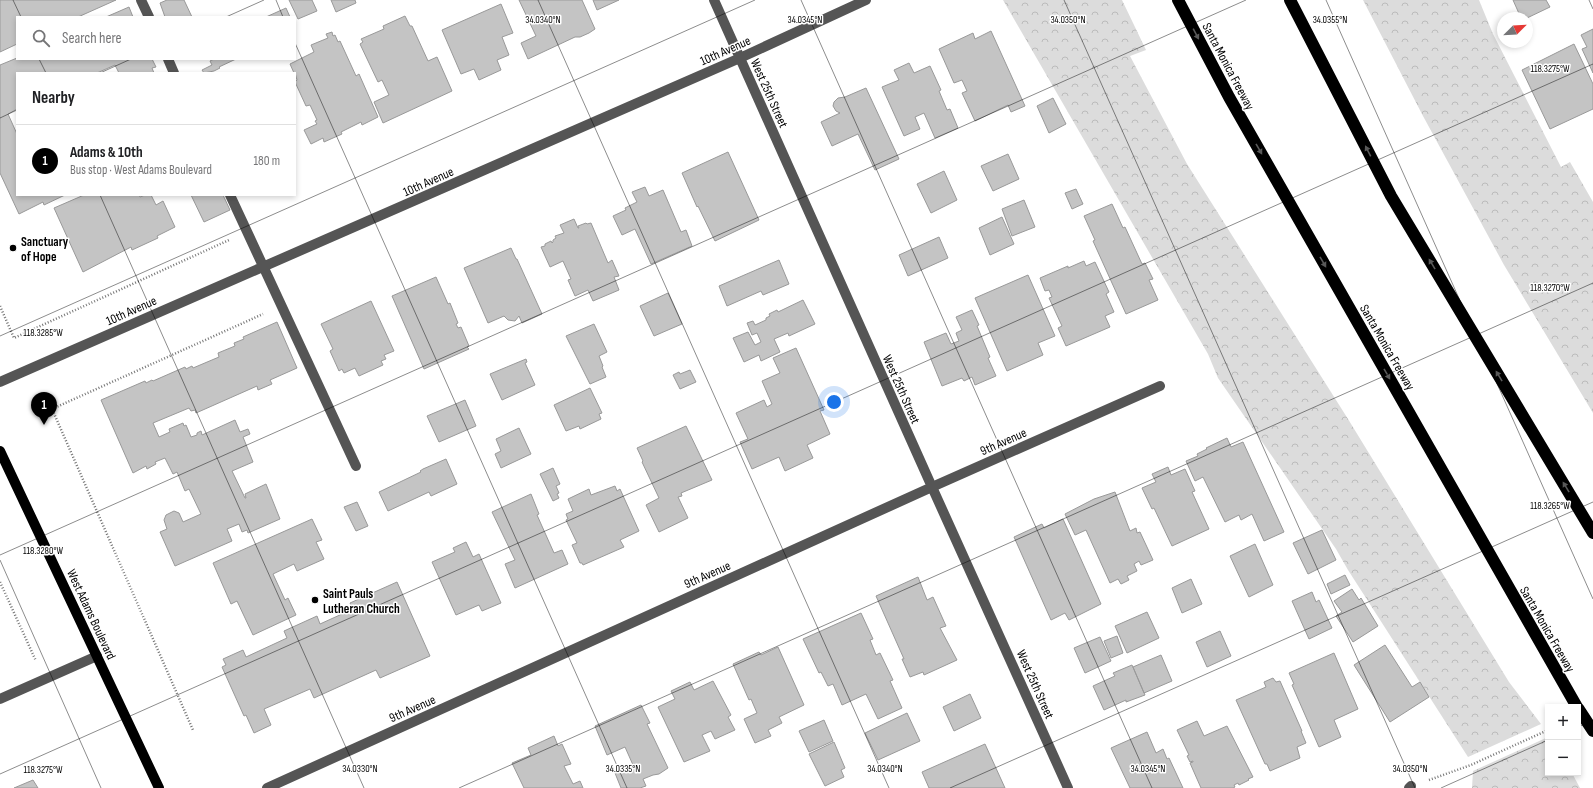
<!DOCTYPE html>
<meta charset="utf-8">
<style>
body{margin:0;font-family:"Sofia Sans Condensed",sans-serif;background:#f2f2f2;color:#202124}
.controls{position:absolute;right:12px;bottom:12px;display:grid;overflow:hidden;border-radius:0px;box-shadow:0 2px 6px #0003}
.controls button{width:36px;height:36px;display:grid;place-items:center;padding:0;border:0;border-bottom:1px solid #e0e0e0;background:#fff;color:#202124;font:20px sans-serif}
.compass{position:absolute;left:1497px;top:12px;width:36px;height:36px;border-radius:50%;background:#fff;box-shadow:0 2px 6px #0003;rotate:66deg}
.you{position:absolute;left:834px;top:402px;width:14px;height:14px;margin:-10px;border:3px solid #fff;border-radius:50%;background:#1a73e8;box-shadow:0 0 0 6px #1a73e833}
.badge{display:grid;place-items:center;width:26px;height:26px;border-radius:50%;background:#000;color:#fff;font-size:13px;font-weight:700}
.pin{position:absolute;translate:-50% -33px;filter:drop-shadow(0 1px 2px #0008)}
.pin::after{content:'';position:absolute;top:21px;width:14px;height:12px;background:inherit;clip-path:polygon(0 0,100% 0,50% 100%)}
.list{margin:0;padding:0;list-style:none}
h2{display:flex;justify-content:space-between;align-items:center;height:52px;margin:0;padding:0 16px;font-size:17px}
h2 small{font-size:13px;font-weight:400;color:#757577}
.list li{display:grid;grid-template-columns:26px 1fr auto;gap:12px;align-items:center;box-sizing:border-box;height:72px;padding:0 16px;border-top:1px solid #e0e0e0}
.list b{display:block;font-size:15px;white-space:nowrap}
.list p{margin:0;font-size:13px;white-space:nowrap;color:#757577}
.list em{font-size:13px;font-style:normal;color:#757577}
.icon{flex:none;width:22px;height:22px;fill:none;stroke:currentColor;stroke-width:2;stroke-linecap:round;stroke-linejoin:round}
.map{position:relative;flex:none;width:1593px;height:788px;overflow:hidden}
.search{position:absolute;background:#fff;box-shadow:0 2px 6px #0003;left:16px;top:16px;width:280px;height:44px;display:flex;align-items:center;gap:10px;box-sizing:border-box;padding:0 14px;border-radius:0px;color:#757577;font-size:15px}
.panel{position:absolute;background:#fff;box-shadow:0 2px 6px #0003;left:16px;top:72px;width:280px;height:124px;border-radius:0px}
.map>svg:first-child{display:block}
</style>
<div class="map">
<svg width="1593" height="788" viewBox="0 0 1593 788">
<defs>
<pattern id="forest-crowns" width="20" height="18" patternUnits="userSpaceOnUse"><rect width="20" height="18" fill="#dcdcdc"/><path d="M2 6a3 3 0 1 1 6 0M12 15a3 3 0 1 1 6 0" fill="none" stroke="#bbb"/></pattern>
</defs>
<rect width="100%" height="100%" fill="#fff"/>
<!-- forest -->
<path fill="url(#forest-crowns)" d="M1003,0H1122L1146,50L1130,56L1187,164L1348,419L1509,682L1541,724L1468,757L1348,570L1336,549L1218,378L1208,354Z
M1363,0H1479L1493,34L1561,167L1570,162L1593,202V413L1504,265L1423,116Z
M1548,737V773H1572L1580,788H1472L1473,771Z"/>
<!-- building -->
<path fill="#c4c4c4" stroke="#999" d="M0,0H116L78,17H17V44L0,52Z
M167,0H184L192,17H165L160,3Z
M289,0H312L317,11L298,19Z
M331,0H355L356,3L336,12Z
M519,0H582L595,29L589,33L580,37H575L528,59L521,43L536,36Z
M593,0H619L597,10Z
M1513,0H1546L1550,7L1527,18H1521Z
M501,4L513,33L502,37L509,55L497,60L501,70L479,80L474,69L461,74L442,30Z
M129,7L133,17H106Z
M286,8L290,17H266Z
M405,16L410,26H412L428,61L437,57L452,91L383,123L374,102L389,95L382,80L378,82L360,44L363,42L361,39L384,29L383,26Z
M1593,29V73L1582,49L1587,47L1581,35Z
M991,31L1025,106L1011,112L1008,105L975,121L962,93L967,91L962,80L954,83L939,49L973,33L975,39Z
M332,32L333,36L335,35L338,42L340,41L356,76L359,74L378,117L362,125L361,122L341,132L342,134L324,142L323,138L311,144L304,130L317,124L315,121L317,120L310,105L306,106L295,82L297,80L295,73H294L290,64L314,52L311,45L328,38L326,34Z
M1574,44L1593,84V109L1550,129L1522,70Z
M17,58V59H152L156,67L152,68L154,73H119L115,65L97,73H17V109L8,114L17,134V195H65L44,205L43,202L19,214L0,173V65Z
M214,59H236L219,67L220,68L214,71L204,73L202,70L212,65L210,61Z
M909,63L914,73L930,66L941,90L939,91L947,110L950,109L958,128L935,138L924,113L915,117L920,129L904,136L882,87L899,80L894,70Z
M866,88L899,159L875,170L858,134L832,146L821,122L840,113L836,111L833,106L834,102L838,98L845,97Z
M1053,98L1066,124L1049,133L1037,106Z
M728,152L759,220L715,241L698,206L697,207L682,173Z
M1008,154L1019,179L993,191L981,166Z
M944,171L957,200L931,213L917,184Z
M645,187L649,196L663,190L681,232L686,230L692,246L651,264L635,229L622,235L613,216L626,210L625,208L637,202L632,192Z
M1076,189L1083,204L1072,209L1065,193Z
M84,195H139L140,197L145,195H151L156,205L163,201L175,227L157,236L158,238L132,250L131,247L83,272L54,208Z
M191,195H223L230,210L204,222Z
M1024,200L1035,227L1012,236L1002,209Z
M1112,204L1123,228L1125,227L1142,264L1145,263L1153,279L1149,280L1158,300L1126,314L1093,241L1095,240L1084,216Z
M1002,217L1014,244L990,255L979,228Z
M574,219L578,228H579L578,226L586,223L587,224L591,223L608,263L612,260L619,276L614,277L619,290L593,301L588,290L575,296L568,280L571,279L563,261L550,267L541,247L545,246V244L551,241L552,243L553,242V240L556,238L555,236L564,233L560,225Z
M939,237L948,258L908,276L899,255Z
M511,248L516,259H517L542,314L522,323L519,316L515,321L508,320L504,316L488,323L464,268Z
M779,260L789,284L763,295L761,291L727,306L719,286Z
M1084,261L1086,266L1095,262L1109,292L1106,294L1114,312L1105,316L1110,327L1066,346L1058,328L1062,326L1049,298L1052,297L1049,290L1045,291L1040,278L1068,266V268Z
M1028,275L1055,336L1038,343L1043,355L1007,371L975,298Z
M436,277L448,304L450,303L458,323L456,324L458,328L461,327L469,346L467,347L469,349L424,369L392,296Z
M668,293L682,324L654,336L640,306Z
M803,300L815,324L789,336L788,333L774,339L780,352L761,361L759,355L744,362L733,338L748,332L755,345L761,342L757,333L752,335L747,323L753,321L755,325L766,320V318L770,316L769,314L777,310L778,312Z
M371,301L394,351L384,355L386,359L381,361L383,365L359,376L355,368L344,373L342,369L339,371L330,351L333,349L321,324Z
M972,310L979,325L977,326L990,357L988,358L996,376L975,385L972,377L964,381L962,378L942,386L924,342L946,333L951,344L959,341L956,333L962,330L956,317Z
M277,322L297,368L270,380L272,384L258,390L257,386L196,413L195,410L191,411L189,408L153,423L159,437L170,432L169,429L183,423L184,426L186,425L191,437L197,435V433L201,431L202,435L235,420L240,432L248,429L250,434L243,437L253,462L232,471L245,498H246L245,494L266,484L280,519L248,533L247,530L242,532L239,524L227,529L232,541L175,566L160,532L167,529L164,520L166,515L174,511L179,513L183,522L201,514L189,489L185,491L177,472L173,474L165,458L155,462L156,464L147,469L146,466L133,473L101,400L145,381L146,383L152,380L153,381L185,367L186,369L192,366L193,368L219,357L218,353L235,346L234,343L244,339L243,337Z
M594,324L607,352L599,356L603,366L602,367L606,377L590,384L566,336Z
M796,348L824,410L820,411L830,434L807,445L813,458L785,471L779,457L752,469L740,442L748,439L736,413L764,400L767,407L772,404L762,381L780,373L773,358Z
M526,359L527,362L525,363L535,385L502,400L490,374Z
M690,370L696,382L680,389L673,375L679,372L680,374Z
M590,388L602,413L599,414L601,419L580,429L579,426L566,431L554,405Z
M465,400L476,426L439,442L427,416Z
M686,426L712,480L681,493L682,496L678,497L688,518L659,532L646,505L659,498L642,462L643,461L637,448Z
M519,428L531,454L501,468L495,454L501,451L496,439Z
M1227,438L1231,447L1243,442L1284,532L1264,541L1252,514L1241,520L1239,515L1225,522L1203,477L1195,481L1186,461L1198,456L1197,454L1207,449L1206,448Z
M446,459L457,484L431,496L429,492L388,511L379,492L421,472L420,471L423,469Z
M1168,467L1171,475L1185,469L1195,491L1192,492L1209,529L1172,546L1154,508L1152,509L1142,488L1156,482L1152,474Z
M553,468L560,484L556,486L559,493L557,494L559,498L553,501L540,474Z
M615,486L617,491L620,489L639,531L620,540L624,547L583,565L582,563H580L572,545L577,543L566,520L568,519L566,514L573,511L568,499L589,489L591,495Z
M1115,492L1130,531L1136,528L1137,533L1140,532L1153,560L1141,565L1139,561L1134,564L1137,571L1127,576L1129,580L1121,584L1118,579L1110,583L1086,530L1075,535L1065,514L1094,499Z
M531,494L539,514L537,515L554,553L562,550L568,564L515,588L505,564L515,560L492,512Z
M357,502L368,526L356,531L344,507Z
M312,519L322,540L316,542L324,559L297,571L294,564L273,574L285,600L288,598L296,615L253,635L237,601L231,604L213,563Z
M1063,519L1101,604L1069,620L1065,613L1051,620L1014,537L1042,524L1044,528Z
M1322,530L1336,560L1308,574L1293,543Z
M466,542L473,557L479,554L501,603L482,611L479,605L456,615L432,562L455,552L453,548Z
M1255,544L1273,585L1249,597L1230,556Z
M1345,575L1350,585L1331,594L1327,584Z
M918,577L927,600L933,597L946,626L940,628L957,660L924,675L923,672L910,677L902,659H904L876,596Z
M1191,579L1202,604L1182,613L1172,588Z
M397,582L430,656L380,678L376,670L314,698L310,689L264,709L271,725L254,733L246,715L244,716L222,667L226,665L223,659L243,650L246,657L287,638L284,631L317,616L320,624L353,609L350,603Z
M1352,589L1359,600L1361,598L1378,626L1353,642L1336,616L1342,612L1334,601Z
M1312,592L1316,602L1319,600L1332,628L1309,639L1292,601Z
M1147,612L1159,638L1127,653L1115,626Z
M861,613L873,639L870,640L876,655L880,653L893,680L890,681L902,708L878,719L866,694L842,705L833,684L828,686L821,672L819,673L803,639Z
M1220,631L1231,656L1207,667L1196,642Z
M1117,636L1123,653L1111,658L1104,641Z
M1100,637L1111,661L1085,673L1074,648Z
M1385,645L1412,687L1420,682L1429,697L1390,722L1354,665Z
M778,647L804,705L779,717L782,723L768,730L771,736L755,743L744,719L757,713L751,699L749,700L733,664L759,652L761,655Z
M1334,653L1358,709L1334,720L1341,737L1319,747L1292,685L1294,684L1289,673Z
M1161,655L1172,681L1144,693L1133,667Z
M1132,665L1145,695L1126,702V700L1104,710L1093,686L1115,676L1113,673Z
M1273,678L1276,682L1280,681L1302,731H1301L1306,743L1297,747L1300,758L1270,771L1267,764H1265L1236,700L1266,687L1264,682Z
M713,681L731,715L728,717L735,730L715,739L711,731L702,735L710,751L684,762L658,707L675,699L671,691L690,682L694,690Z
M970,694L981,718L954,731L943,707Z
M641,705L650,723L647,724L668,768L659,774L653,775L643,779L646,786L640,788H621L615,773L633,765L625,747L607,755L595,726Z
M907,713L920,741L878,760L865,733Z
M824,720L833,741L809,752L799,731Z
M1197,721L1204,736L1227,726L1253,777L1248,779L1249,780L1239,785L1238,783L1234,785L1235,787L1233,788H1201L1190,763L1193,762V761L1190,762L1187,756L1189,755L1177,730Z
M1147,732L1156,753L1163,749L1167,759L1169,758L1183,788H1130L1111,748Z
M554,736L558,746L562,744L571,764L564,766L573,784L580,781L583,788H524L512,763L531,755L528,748Z
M834,742L845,768L841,770L844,777L825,786L809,754Z
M985,744L1005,788H929L922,772Z
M33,780L38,788H14Z"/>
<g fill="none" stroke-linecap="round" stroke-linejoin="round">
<!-- path -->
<path stroke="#777" stroke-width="2.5" stroke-dasharray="1 2" stroke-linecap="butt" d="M0,306L14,338L229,240
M42,405L52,409L193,730
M52,409L263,314
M0,582L36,661
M1429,780L1471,765L1548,730"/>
<!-- minor -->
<path stroke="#555" stroke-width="10" d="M141,0L149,17
M714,0L932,487L1068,788
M168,59L174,73
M230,195L356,466
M0,382L740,58L866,0
M0,699L97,656
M267,788L932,487L1160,386
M1409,788L1411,786"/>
<!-- major -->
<path stroke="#000" stroke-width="10" d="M0,451L159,788"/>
<!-- highway -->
<path stroke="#000" stroke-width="12" d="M1178,0L1229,97L1577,707
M1290,0L1391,196L1593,533
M1578,708L1593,731"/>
</g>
<!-- one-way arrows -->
<defs><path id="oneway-solid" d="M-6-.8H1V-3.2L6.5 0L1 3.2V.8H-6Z"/></defs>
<g fill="#595959">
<use href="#oneway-solid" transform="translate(1196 34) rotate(62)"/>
<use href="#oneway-solid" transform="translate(1259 149) rotate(60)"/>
<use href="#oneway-solid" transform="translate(1368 151) rotate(-117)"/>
<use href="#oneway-solid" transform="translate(1323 262) rotate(60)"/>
<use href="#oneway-solid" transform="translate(1432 264) rotate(-121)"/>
<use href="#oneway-solid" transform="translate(1387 374) rotate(60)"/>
<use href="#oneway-solid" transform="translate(1499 376) rotate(-121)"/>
<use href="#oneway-solid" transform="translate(1566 487) rotate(-121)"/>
</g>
<!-- ticks -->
<path fill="none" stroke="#000" stroke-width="1" stroke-opacity="0.45" d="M13,0L21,17M276,0L283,17M538,0L889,788M801,0L1152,788M1064,0L1415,788M1326,0L1593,599M1589,0L1593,9M226,17L264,0M295,43L627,788M39,59L46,73M100,73L131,59M0,118L17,110M100,195L364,788M0,336L755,0M0,555L1246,0M0,560L101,788M1578,727L1593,720M0,774L1593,64M459,788L1593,283M950,788L1593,502M1441,788L1548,740"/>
<!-- markers -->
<g fill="#000" stroke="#fff" stroke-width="1.5">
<circle cx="13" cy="248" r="4"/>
<circle cx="315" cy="600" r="4"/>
</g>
<g text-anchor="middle" stroke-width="3" stroke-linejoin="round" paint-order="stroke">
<!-- street labels -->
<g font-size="13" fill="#000" stroke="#fff">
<text transform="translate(725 50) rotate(-24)" y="5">10th Avenue</text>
<text transform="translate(1229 66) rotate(62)" y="5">Santa Monica Freeway</text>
<text transform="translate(770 93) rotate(66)" y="5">West 25th Street</text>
<text transform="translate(428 181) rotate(-24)" y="5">10th Avenue</text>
<text transform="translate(131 310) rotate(-24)" y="5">10th Avenue</text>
<text transform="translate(1388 347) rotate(60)" y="5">Santa Monica Freeway</text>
<text transform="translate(902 389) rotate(66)" y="5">West 25th Street</text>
<text transform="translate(1003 441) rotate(-24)" y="5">9th Avenue</text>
<text transform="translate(707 574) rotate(-24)" y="5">9th Avenue</text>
<text transform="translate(92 614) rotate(65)" y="5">West Adams Boulevard</text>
<text transform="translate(1548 629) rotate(60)" y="5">Santa Monica Freeway</text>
<text transform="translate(1036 684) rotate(66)" y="5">West 25th Street</text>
<text transform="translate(412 708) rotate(-24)" y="5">9th Avenue</text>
</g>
<!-- poi labels -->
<g font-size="13" font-weight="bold" fill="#000" stroke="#fff" text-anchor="start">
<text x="21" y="246">Sanctuary<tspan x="21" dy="15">of Hope</tspan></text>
<text x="323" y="598">Saint Pauls<tspan x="323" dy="15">Lutheran Church</tspan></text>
</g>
</g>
<g font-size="10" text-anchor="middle" fill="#000" stroke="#fff" stroke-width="3" stroke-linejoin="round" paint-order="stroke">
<text x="543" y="23">34.0340°N</text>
<text x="805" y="23">34.0345°N</text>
<text x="1068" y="23">34.0350°N</text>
<text x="1330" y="23">34.0355°N</text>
<text x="1550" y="72">118.3275°W</text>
<text x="1550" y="291">118.3270°W</text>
<text x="43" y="336">118.3285°W</text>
<text x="1550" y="509">118.3265°W</text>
<text x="43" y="554">118.3280°W</text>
<text x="360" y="772">34.0330°N</text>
<text x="623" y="772">34.0335°N</text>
<text x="885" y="772">34.0340°N</text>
<text x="1148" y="772">34.0345°N</text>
<text x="1410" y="772">34.0350°N</text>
<text x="43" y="773">118.3275°W</text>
</g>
</svg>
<div class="controls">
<button>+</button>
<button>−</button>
</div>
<svg class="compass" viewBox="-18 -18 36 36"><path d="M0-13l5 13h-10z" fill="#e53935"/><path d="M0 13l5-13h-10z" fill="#757577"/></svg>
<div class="you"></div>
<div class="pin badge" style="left:44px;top:425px">1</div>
<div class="search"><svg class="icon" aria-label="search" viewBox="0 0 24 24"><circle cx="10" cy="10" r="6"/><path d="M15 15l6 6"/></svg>Search here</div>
<section class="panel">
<h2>Nearby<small></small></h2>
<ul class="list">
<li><span class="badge">1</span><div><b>Adams &amp; 10th</b><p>Bus stop · West Adams Boulevard</p></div><em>180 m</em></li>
</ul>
</section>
</div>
